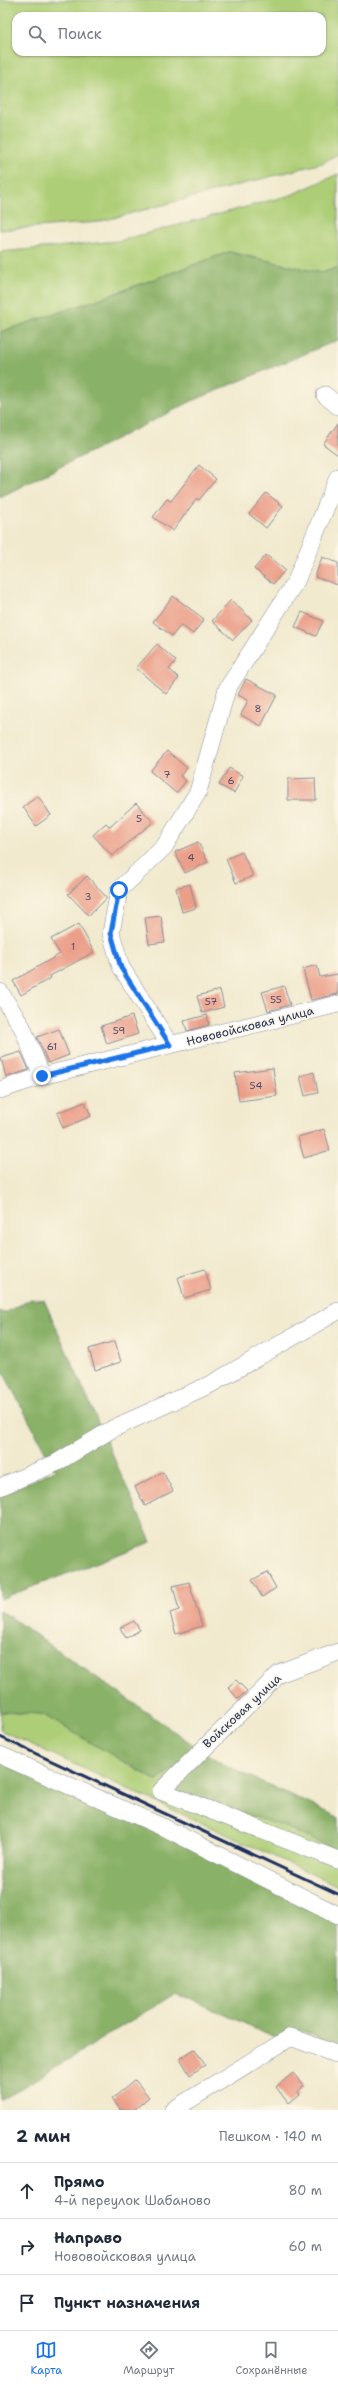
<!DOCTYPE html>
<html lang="ru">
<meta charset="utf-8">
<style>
body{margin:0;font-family:"Shantell Sans",sans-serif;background:#f2f2f3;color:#1f2937}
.stop{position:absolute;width:12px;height:12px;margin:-9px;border:3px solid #1a73e8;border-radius:50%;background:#fff}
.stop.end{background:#1a73e8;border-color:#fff;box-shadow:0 1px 4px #0008}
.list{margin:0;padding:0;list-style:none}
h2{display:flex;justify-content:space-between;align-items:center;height:52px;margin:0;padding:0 16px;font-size:17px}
h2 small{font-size:13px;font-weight:400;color:#747a83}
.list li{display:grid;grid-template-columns:26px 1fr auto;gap:12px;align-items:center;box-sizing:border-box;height:56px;padding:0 16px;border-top:1px solid #e0e1e3}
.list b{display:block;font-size:15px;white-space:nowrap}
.list p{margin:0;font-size:13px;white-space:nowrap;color:#747a83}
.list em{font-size:13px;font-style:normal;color:#747a83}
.icon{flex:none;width:22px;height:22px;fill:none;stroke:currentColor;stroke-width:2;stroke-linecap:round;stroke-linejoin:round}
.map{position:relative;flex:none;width:338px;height:2110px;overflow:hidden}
.search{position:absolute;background:#fff;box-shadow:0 1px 3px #0004;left:12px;right:12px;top:12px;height:44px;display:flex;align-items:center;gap:10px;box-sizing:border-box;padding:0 14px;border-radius:12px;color:#747a83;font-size:15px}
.sheet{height:220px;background:#fff}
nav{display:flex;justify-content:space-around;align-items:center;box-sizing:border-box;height:56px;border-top:1px solid #e0e1e3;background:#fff;font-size:11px;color:#747a83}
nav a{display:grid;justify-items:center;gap:2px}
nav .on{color:#1a73e8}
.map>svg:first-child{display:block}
</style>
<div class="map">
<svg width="338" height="2110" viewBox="0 0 338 2110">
<rect width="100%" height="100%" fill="#fcf5e5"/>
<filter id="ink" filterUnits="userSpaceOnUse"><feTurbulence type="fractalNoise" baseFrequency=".025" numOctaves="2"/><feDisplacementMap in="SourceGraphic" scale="8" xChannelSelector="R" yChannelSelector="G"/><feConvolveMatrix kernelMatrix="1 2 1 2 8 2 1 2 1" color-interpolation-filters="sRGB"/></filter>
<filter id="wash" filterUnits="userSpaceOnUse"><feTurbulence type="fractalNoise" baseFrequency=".012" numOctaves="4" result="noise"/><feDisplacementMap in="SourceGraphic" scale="16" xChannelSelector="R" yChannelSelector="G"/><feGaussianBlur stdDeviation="0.9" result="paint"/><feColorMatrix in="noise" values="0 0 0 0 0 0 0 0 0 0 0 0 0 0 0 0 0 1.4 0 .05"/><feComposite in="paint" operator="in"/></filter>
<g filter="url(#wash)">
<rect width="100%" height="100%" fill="#f1eacf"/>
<!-- green -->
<path fill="#adce76" stroke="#647e6a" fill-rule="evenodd" d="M0,0H338V154L322,163L98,222L0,230ZM16,16H322V52H16Z
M338,174V267L322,273L229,252L105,297L0,332V252L118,241L291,195Z
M0,1712L42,1714L157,1781L198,1748L286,1827L338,1851V1886L0,1730Z"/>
<!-- forest -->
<path fill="#8ab167" stroke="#527062" d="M229,252L322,273L338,267V340L192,401L0,497V332L105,297Z
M31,1299L44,1300L151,1542L0,1599V1495L55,1470L0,1366V1312L5,1313Z
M0,1610L198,1748L157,1781L42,1714L0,1712Z
M206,1753L221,1763L338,1817V1851L286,1827L173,1791Z
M0,1762L164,1835L338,1922V2046L295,2028L275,2037L176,1993L0,2101Z"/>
<g id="blocks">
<!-- building -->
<path fill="#eb9f89" d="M338,423V455L323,444Z
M199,465L216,479L199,500L197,498L173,531L153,517L167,499L171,501Z
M266,493L283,506L266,528L249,514Z
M266,555L285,570L273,584L254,569Z
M322,557L338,563V585L315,577Z
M173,596L204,619L193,634L181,625L172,636L153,622Z
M231,600L252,620L233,640L212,621Z
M302,612L323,621L316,636L295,627Z
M157,644L176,661L169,669L179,678L166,694L136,668Z
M246,679L277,695L261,726L241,715L248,700L238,695Z
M167,751L187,768L180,776L186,781L176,793L150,771Z
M229,768L243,776L234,793L219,785Z
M315,778L316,800H288V779Z
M38,796L51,815L36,826L23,807Z
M136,803L153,822L112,856L93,835L106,823L110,827Z
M198,842L208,862L185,873L175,852Z
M242,852L253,876L236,883L226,859Z
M87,876L107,898L89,916L68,894Z
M190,884L196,908L182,912L176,888Z
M161,916L165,942L149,944L145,918Z
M79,924L94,952L50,976L51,978L21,995L13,981L60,954L51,939Z
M317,965L320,977L338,974V994L311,1000L303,969Z
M284,986L290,1005L268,1011L262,992Z
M220,990L224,1007L202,1013L197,996Z
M207,1015L209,1025L187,1031L184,1021Z
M132,1016L138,1034L107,1044L101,1026Z
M59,1029L69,1055L48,1063L37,1037Z
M21,1052L29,1070L6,1077L1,1058Z
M273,1068L277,1096L239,1101L235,1073Z
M314,1072L318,1093L305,1096L300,1076Z
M85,1102L91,1116L63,1128L57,1113Z
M324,1129L330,1150L304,1158L298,1137Z
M205,1269L211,1290L184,1298L178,1277Z
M115,1341L121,1362L95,1370L89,1349Z
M163,1472L173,1491L145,1506L135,1487Z
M267,1572L276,1588L262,1597L252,1580Z
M189,1582L202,1626L176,1634L170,1613L179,1610L173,1586Z
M134,1621L140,1630L126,1638L120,1628Z
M236,1680L247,1691L238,1699L228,1687Z
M195,2049L205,2065L190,2075L180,2058Z
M293,2073L304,2086L297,2092L299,2094L288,2103L276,2087Z
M135,2080L149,2097L134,2110H121L112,2099Z"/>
</g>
</g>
<g filter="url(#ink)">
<use href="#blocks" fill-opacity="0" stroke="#868c96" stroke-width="1"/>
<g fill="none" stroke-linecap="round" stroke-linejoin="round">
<defs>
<path id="minor" d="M325,395L338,406
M0,992L22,1027L42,1076
M170,1045L121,967L111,933L119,890L164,847L198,792L227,689L296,581L338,477
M0,1090L42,1076L338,1004
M0,1487L56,1463L114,1428L211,1384L338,1311
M338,1652L279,1674L161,1791L338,1860
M0,1755L167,1829L338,1915
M173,2110L291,2037L338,2055"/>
</defs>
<!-- minor casing -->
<use href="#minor" stroke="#868c96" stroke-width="18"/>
<!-- minor -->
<use href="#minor" stroke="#fff" stroke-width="17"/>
<!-- rail -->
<path stroke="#1b2f5e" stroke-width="3" d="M0,1737L338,1894"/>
</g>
</g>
<g fill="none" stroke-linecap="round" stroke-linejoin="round" filter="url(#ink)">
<!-- route -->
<path stroke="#1a73e8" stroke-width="5" d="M42,1076L170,1045L121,968L111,933L119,890"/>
</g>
<g text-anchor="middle" stroke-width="3.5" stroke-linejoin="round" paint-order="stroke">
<!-- number labels -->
<g font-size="10" fill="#4f4b69">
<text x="258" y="712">8</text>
<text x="167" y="778">7</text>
<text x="231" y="784">6</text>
<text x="139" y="822">5</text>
<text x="191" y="861">4</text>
<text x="88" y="900">3</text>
<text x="73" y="950">1</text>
<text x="276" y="1003">55</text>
<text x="211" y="1005">57</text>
<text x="119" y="1034">59</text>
<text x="52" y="1050">61</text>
<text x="256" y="1089">54</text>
</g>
<!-- street labels -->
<g font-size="12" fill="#1b2f5e" stroke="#fcf5e5">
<text transform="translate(250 1026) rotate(-14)" y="4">Нововойсковая улица</text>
<text transform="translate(242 1711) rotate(-43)" y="4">Войсковая улица</text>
</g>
</g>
</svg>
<div class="stop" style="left:119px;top:890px"></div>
<div class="stop end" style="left:42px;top:1076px"></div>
<div class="search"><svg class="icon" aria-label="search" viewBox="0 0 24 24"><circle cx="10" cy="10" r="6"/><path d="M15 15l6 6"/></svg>Поиск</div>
</div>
<section class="sheet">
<h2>2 мин<small>Пешком · 140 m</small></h2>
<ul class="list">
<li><svg class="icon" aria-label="ahead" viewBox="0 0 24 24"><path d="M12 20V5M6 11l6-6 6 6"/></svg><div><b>Прямо</b><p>4-й переулок Шабаново</p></div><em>80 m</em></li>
<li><svg class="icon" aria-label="right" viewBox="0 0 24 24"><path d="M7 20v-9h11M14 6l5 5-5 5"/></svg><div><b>Направо</b><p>Нововойсковая улица</p></div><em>60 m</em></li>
<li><svg class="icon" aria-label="arrive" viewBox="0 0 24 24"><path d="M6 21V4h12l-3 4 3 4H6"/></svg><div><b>Пункт назначения</b></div></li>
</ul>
</section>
<nav>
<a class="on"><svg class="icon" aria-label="map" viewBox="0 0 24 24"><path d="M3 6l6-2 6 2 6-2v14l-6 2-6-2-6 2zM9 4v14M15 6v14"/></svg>Карта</a>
<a><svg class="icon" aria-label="directions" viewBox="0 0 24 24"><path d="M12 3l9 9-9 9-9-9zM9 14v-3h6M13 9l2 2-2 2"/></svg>Маршрут</a>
<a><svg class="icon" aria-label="saved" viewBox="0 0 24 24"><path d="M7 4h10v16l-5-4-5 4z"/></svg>Сохранённые</a>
</nav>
